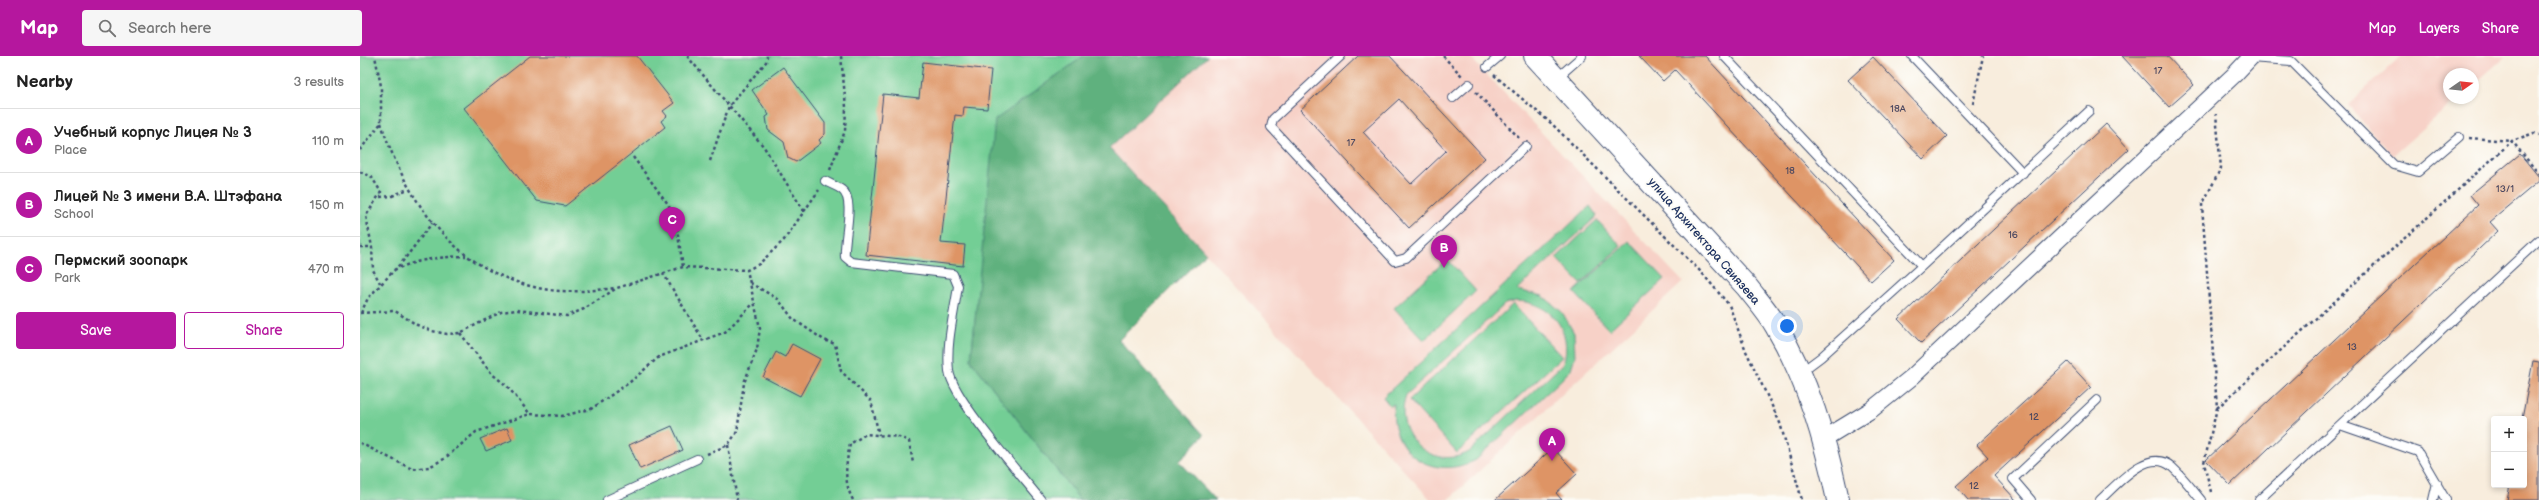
<!DOCTYPE html>
<meta charset="utf-8">
<style>
body{margin:0;font-family:"Balsamiq Sans",sans-serif;background:#f6f6f6;color:#222}
.controls{position:absolute;right:12px;bottom:12px;display:grid;overflow:hidden;border-radius:4px;box-shadow:0 2px 6px #0003}
.controls button{width:36px;height:36px;display:grid;place-items:center;padding:0;border:0;border-bottom:1px solid #e0e0e0;background:#fff;color:#222;font:20px sans-serif}
.compass{position:absolute;left:2083px;top:12px;width:36px;height:36px;border-radius:50%;background:#fff;box-shadow:0 2px 6px #0003;rotate:76deg}
.you{position:absolute;left:1427px;top:270px;width:14px;height:14px;margin:-10px;border:3px solid #fff;border-radius:50%;background:#1a73e8;box-shadow:0 0 0 6px #1a73e833}
.badge{display:grid;place-items:center;width:26px;height:26px;border-radius:50%;background:#b5179e;color:#fff;font-size:13px;font-weight:700}
.pin{position:absolute;translate:-50% -33px;filter:drop-shadow(0 1px 2px #0008)}
.pin::after{content:'';position:absolute;top:21px;width:14px;height:12px;background:inherit;clip-path:polygon(0 0,100% 0,50% 100%)}
.list{margin:0;padding:0;list-style:none}
h2{display:flex;justify-content:space-between;align-items:center;height:52px;margin:0;padding:0 16px;font-size:17px}
h2 small{font-size:13px;font-weight:400;color:#767676}
.list li{display:grid;grid-template-columns:26px 1fr auto;gap:12px;align-items:center;box-sizing:border-box;height:64px;padding:0 16px;border-top:1px solid #e0e0e0}
.list b{display:block;font-size:15px;white-space:nowrap}
.list p{margin:0;font-size:13px;white-space:nowrap;color:#767676}
.list em{font-size:13px;font-style:normal;color:#767676}
.actions{display:flex;gap:8px;padding:12px 16px}
.actions a{flex:1;padding:9px 0;border:1px solid #b5179e;border-radius:4px;text-align:center;font-size:14px;color:#b5179e}
.actions .main{background:#b5179e;color:#fff}
.icon{flex:none;width:22px;height:22px;fill:none;stroke:currentColor;stroke-width:2;stroke-linecap:round;stroke-linejoin:round}
.map{position:relative;flex:none;width:2179px;height:444px;overflow:hidden}
header{display:flex;align-items:center;gap:24px;box-sizing:border-box;height:56px;padding:0 20px;background:#b5179e;color:#fff}
header strong{font-size:19px}
nav{display:flex;gap:22px;margin-inline-start:auto;font-size:14px}
.search{width:280px;height:36px;background:#f6f6f6;display:flex;align-items:center;gap:10px;box-sizing:border-box;padding:0 14px;border-radius:4px;color:#767676;font-size:15px}
main{display:flex}
aside{flex:1;background:#fff}
.map>svg:first-child{display:block}
</style>
<header>
<strong>Map</strong>
<div class="search"><svg class="icon" aria-label="search" viewBox="0 0 24 24"><circle cx="10" cy="10" r="6"/><path d="M15 15l6 6"/></svg>Search here</div>
<nav><a>Map</a><a>Layers</a><a>Share</a></nav>
</header>
<main>
<aside>
<h2>Nearby<small>3 results</small></h2>
<ul class="list">
<li><span class="badge">A</span><div><b>Учебный корпус Лицея № 3</b><p>Place</p></div><em>110 m</em></li>
<li><span class="badge">B</span><div><b>Лицей № 3 имени В.А. Штэфана</b><p>School</p></div><em>150 m</em></li>
<li><span class="badge">C</span><div><b>Пермский зоопарк</b><p>Park</p></div><em>470 m</em></li>
</ul>
<div class="actions"><a class="main">Save</a><a>Share</a></div>
</aside>
<div class="map">
<svg width="2179" height="444" viewBox="0 0 2179 444">
<rect width="100%" height="100%" fill="#fdfcf7"/>
<filter id="ink" filterUnits="userSpaceOnUse"><feTurbulence type="fractalNoise" baseFrequency=".025" numOctaves="2"/><feDisplacementMap in="SourceGraphic" scale="8" xChannelSelector="R" yChannelSelector="G"/><feConvolveMatrix kernelMatrix="1 2 1 2 8 2 1 2 1" color-interpolation-filters="sRGB"/></filter>
<filter id="wash" filterUnits="userSpaceOnUse"><feTurbulence type="fractalNoise" baseFrequency=".012" numOctaves="4" result="noise"/><feDisplacementMap in="SourceGraphic" scale="16" xChannelSelector="R" yChannelSelector="G"/><feGaussianBlur stdDeviation="0.9" result="paint"/><feColorMatrix in="noise" values="0 0 0 0 0 0 0 0 0 0 0 0 0 0 0 0 0 1.4 0 .05"/><feComposite in="paint" operator="in"/></filter>
<g filter="url(#wash)">
<rect width="100%" height="100%" fill="#f8eddd"/>
<!-- built -->
<path fill="#f7d1c7" d="M848,0H1109L1323,226L1088,444H1071L749,92Z
M2041,0H2146L2113,29V18H2089V42H2098L2032,100L1988,49Z"/>
<!-- green -->
<path fill="#73ce95" stroke="#477e7a" fill-rule="evenodd" d="M0,0H724L636,64L611,304L720,444H0Z
M1230,150L1237,160L1157,234L1183,240L1202,256L1214,277L1215,300L1211,313L1202,323L1116,404C1073,426 1028,397 1034,348L1030,350L1023,341ZM1156,245C1190,246 1214,274 1203,308L1109,396C1071,416 1032,378 1046,339L1145,248Z
M1237,164L1261,190L1221,228L1196,202Z
M1269,185L1305,223L1249,274L1214,236Z
M1087,203L1116,235L1064,284L1034,252Z
M1153,248L1202,301L1097,397L1049,344Z"/>
<!-- forest -->
<path fill="#5eb17e" stroke="#3c706e" d="M724,0H848L749,92L846,197L759,284L844,379L819,405L856,444H720L611,304L635,64Z"/>
<g id="blocks">
<!-- building -->
<path fill="#de9465" fill-rule="evenodd" d="M170,0H277L314,47L303,55L307,60L301,65L305,71L205,150L177,145L104,52Z
M998,0H1030L1125,102L1049,172L940,54ZM1039,43L1086,95L1051,128L1003,76Z
M1279,0H1345L1534,204L1511,225L1315,14L1303,25Z
M1762,0H1807L1834,29L1809,51Z
M1513,1L1587,80L1563,103L1488,24Z
M563,6L631,14L627,53L604,51L603,60L595,59L581,187L605,189L603,210L506,199L523,38L559,42Z
M423,11L465,67V78L459,84L461,87L436,106L428,102L424,86L408,74L406,61L409,59L392,34Z
M1746,68L1769,93L1561,287L1538,263Z
M2160,98L2179,121V125L2130,166L2138,175L1870,429L1846,404L2118,149L2110,139Z
M432,288L460,303L440,340L403,321L416,296L425,301Z
M2173,305L2179,306V444H2147L2150,429H2164V363H2162Z
M1708,306L1731,331L1634,420L1656,444H1608L1596,430L1628,401L1617,389Z
M312,370L323,394L280,413L269,389Z
M147,372L152,384L126,395L120,383Z
M1193,392L1217,418L1196,437L1202,444H1135Z"/>
</g>
</g>
<g filter="url(#ink)">
<use href="#blocks" fill-opacity="0" stroke="#3c4c71" stroke-width="1"/>
<g fill="none" stroke-linecap="round" stroke-linejoin="round">
<defs>
<path id="lane" d="M981,0L913,63L911,71L1035,205L1046,202L1166,90
M1364,0L1562,210
M1552,0L1663,117
M1890,2L1931,5L2034,109L2058,116L2099,81
M1127,11L1140,0
M1197,22L1222,0
M1093,42L1109,28
M465,125C470,128 477,130 482,134C496,144 483,184 485,201L491,206L593,218L598,230C594,258 586,287 589,315C593,343 661,419 681,444
M1441,316L1461,301L1562,210L1729,55
M1980,369L2058,396L2086,444
M247,444L337,403
M1671,444L1653,423L1737,344
M1740,444C1757,429 1788,390 1812,411C1823,421 1832,433 1841,444
M1899,444L2179,184
M2073,444L2077,427"/>
<path id="street" d="M1465,382L1511,354L1552,321L1874,19L1890,2L1889,0"/>
<path id="primary" d="M1175,0L1387,231C1397,244 1408,256 1416,270C1448,324 1465,383 1478,444"/>
</defs>
<!-- lane casing -->
<use href="#lane" stroke="#3c4c71" stroke-width="10"/>
<!-- street casing -->
<use href="#street" stroke="#3c4c71" stroke-width="18"/>
<!-- primary casing -->
<use href="#primary" stroke="#3c4c71" stroke-width="24"/>
<!-- path -->
<path stroke="#3c4c71" stroke-width="2.5" stroke-dasharray="3 3" stroke-linecap="butt" d="M327,0L404,91L445,157
M1083,0L1102,20
M1134,19L1192,68L1342,217L1369,249L1386,295L1420,367L1442,444
M1116,36L1159,82
M1613,48L1623,0
M21,67C45,142 92,212 174,231C201,238 229,235 256,232
M2109,82L2152,85L2179,118
M0,94L21,67V30L15,0
M273,101L308,148L316,166L323,211
M350,105L369,50L406,6L407,0
M470,114L485,75L486,51L481,0
M0,116L11,120L21,136L6,160L12,191L13,214L20,227
M20,141L32,140L48,133
M0,191H12
M34,214C58,203 80,201 106,200
M303,217L343,284
M390,227L418,243L433,263L464,284L475,288L481,315L511,345L519,379
M0,257L35,255L57,269L72,275L87,278L100,277L141,256L157,254L207,260L224,253L257,232L323,211L387,214L399,208L424,184L459,134
M1,257L8,242L43,205L72,167
M100,277L132,318L147,330L170,358
M1857,352L2152,85L2174,77L2179,79
M0,387L52,413L69,411L84,403L116,376L170,358L202,360L231,353L270,326L299,301L365,276L394,247
M368,389L377,444
M347,398L368,389L377,376L384,327L397,293L400,272L387,214
M1851,436L1844,407L1857,352L1842,149L1861,112L1856,58
M493,444C483,426 486,408 490,388L506,378L539,381L549,385L553,407"/>
<!-- lane -->
<use href="#lane" stroke="#fff" stroke-width="8"/>
<!-- street -->
<use href="#street" stroke="#fff" stroke-width="16"/>
<!-- primary -->
<use href="#primary" stroke="#fff" stroke-width="22"/>
</g>
</g>
<g text-anchor="middle" stroke-width="4" stroke-linejoin="round" paint-order="stroke">
<!-- number labels -->
<g font-size="10" fill="#4c4860">
<text x="1798" y="18">17</text>
<text x="1538" y="56">18А</text>
<text x="991" y="90">17</text>
<text x="1430" y="118">18</text>
<text x="2145" y="136">13/1</text>
<text x="1653" y="182">16</text>
<text x="1992" y="294">13</text>
<text x="1674" y="364">12</text>
<text x="1614" y="433">12</text>
</g>
<!-- street labels -->
<g font-size="12" fill="#1b2f5e" stroke="#fdfcf7">
<text transform="translate(1344 185) rotate(49)" y="4">улица Архитектора Свиязева</text>
</g>
</g>
</svg>
<div class="controls">
<button>+</button>
<button>−</button>
</div>
<svg class="compass" viewBox="-18 -18 36 36"><path d="M0-13l5 13h-10z" fill="#e53935"/><path d="M0 13l5-13h-10z" fill="#767676"/></svg>
<div class="you"></div>
<div class="pin badge" style="left:1192px;top:405px">A</div>
<div class="pin badge" style="left:1084px;top:212px">B</div>
<div class="pin badge" style="left:312px;top:184px">C</div>
</div>
</main>
